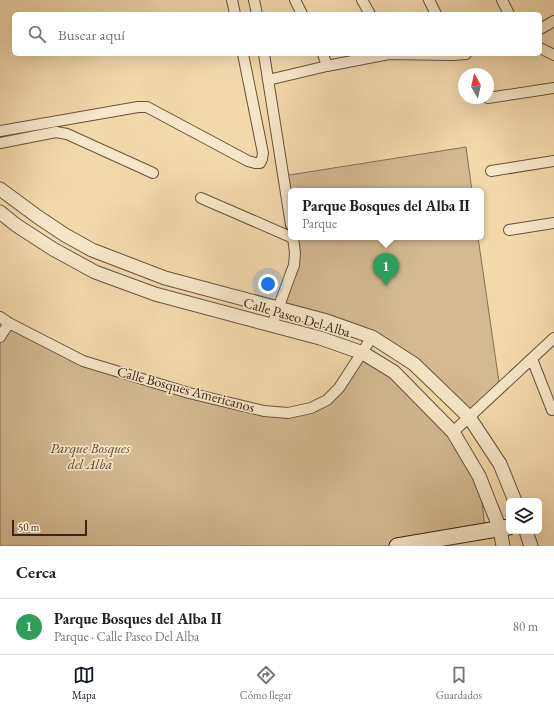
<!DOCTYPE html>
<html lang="es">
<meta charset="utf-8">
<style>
body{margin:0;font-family:"EB Garamond",serif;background:#f6f6f6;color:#202124}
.controls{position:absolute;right:12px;bottom:12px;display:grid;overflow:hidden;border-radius:6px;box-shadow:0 4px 16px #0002}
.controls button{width:36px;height:36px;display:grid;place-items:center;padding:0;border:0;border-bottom:1px solid #e0e0e0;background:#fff;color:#202124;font:20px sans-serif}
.compass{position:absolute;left:458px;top:68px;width:36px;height:36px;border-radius:50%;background:#fff;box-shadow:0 4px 16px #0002;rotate:352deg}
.scale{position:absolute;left:12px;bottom:10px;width:75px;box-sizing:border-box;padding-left:4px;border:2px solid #3c241b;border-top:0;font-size:11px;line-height:14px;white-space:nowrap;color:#3c241b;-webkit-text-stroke:3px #f7e6c8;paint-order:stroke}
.you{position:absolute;left:268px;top:284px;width:14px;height:14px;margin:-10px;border:3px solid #fff;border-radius:50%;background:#1a73e8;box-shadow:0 0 0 6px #1a73e833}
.badge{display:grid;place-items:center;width:26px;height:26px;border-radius:50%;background:#111827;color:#fff;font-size:13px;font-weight:700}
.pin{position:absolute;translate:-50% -33px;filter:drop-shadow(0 1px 2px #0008)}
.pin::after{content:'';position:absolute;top:21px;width:14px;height:12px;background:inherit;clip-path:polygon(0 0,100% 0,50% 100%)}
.popup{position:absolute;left:288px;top:188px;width:196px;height:52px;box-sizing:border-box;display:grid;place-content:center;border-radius:6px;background:#fff;filter:drop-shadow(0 1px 3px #0005);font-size:13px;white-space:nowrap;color:#757577}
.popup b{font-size:15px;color:#202124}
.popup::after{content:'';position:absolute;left:50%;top:100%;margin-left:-8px;border:8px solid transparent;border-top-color:#fff}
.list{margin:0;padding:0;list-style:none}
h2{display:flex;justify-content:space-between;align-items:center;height:52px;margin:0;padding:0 16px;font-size:17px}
h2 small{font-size:13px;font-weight:400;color:#757577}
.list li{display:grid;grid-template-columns:26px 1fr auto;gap:12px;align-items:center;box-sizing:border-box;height:56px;padding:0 16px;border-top:1px solid #e0e0e0}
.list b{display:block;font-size:15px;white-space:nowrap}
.list p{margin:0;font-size:13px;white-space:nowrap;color:#757577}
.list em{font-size:13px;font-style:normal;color:#757577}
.icon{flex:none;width:22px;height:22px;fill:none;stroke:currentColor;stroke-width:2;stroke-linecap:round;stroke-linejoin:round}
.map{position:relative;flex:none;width:554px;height:546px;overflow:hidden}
.search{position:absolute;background:#fff;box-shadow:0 4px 16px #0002;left:12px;right:12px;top:12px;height:44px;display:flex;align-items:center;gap:10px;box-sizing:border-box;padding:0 14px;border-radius:6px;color:#757577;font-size:15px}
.sheet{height:108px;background:#fff}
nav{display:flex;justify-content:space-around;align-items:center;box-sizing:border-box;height:56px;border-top:1px solid #e0e0e0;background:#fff;font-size:11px;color:#757577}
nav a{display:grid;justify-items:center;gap:2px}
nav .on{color:#111827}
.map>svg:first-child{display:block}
</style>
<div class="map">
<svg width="554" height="546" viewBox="0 0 554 546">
<rect width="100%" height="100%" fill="#f3d8ab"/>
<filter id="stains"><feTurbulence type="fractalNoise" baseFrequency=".005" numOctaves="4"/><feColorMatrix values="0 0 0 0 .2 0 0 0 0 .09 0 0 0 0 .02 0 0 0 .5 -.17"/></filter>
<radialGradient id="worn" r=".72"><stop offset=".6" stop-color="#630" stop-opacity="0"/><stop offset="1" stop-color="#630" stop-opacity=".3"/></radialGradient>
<!-- green -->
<path fill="#d4b993" stroke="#886e57" d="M466,147L472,191H291V225L283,176Z
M293,237H478L500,389L469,417L372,337L278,307L294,265Z
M9,323L83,361L189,393L288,413L327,400L363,353L453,432L479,476L485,528L391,546H0V337Z"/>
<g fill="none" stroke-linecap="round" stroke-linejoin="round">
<defs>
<path id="minor" d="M232,0L235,14
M254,0L257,14
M295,0L302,14
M362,0L370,14
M429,0L436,14
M502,0L509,14
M540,29L554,21
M540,48L554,55
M264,54L291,225
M323,54L327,66
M268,80L327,66L389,54L453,55L466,54
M488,98L554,88
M0,131L138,107H147L248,161L255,163H260L262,159L263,153L243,54
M0,143L56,132L67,134L153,173
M491,171L554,161
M201,198L293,238
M509,230L554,223
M0,317L9,323L83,361L189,393L264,411L288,413L311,408L327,400L339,388L372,337
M272,325L294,265L295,253L293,237
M0,337L9,323
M532,359L552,410
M453,432L554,338"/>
<path id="tertiary" d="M0,189L38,217L65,235L92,250L165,278L327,321L372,337L414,364L469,417L500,464L515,501
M0,212L16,225L53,249L95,272L155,294L320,338L363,353L394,372L453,432L479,476L500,529L503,546
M526,531L531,546"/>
<path id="secondary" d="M397,546L509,527"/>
</defs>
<!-- minor casing -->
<use href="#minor" stroke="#6a513f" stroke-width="12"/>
<!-- tertiary casing -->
<use href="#tertiary" stroke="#6a513f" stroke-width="15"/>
<!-- secondary casing -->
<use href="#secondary" stroke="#3c241b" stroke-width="17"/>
<!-- minor -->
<use href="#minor" stroke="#f7e6c8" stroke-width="10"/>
<!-- tertiary -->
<use href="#tertiary" stroke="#f7e6c8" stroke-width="13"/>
<!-- secondary -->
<use href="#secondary" stroke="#f7e6c8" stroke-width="15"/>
</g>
<g text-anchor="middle" stroke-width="3.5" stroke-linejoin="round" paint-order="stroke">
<!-- street labels -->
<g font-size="14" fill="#3c241b" stroke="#f7e6c8">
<text transform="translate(297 317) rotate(16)" y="5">Calle Paseo Del Alba</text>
<text transform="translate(186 389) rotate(15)" y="5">Calle Bosques Americanos</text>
</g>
<!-- park labels -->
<g font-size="14" font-style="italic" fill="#624939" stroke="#f7e6c8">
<text x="90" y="453">Parque Bosques<tspan x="90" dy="16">del Alba</tspan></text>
</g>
</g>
<rect width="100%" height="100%" filter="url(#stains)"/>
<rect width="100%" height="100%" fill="url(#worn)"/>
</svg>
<div class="controls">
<button><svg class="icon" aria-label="layers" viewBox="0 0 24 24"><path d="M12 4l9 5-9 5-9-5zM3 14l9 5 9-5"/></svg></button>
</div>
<svg class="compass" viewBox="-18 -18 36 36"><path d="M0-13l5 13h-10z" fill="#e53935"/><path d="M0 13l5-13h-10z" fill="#757577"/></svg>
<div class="scale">50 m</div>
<div class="you"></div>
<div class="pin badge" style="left:386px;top:286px;background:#2e9e5b">1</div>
<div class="popup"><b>Parque Bosques del Alba II</b>Parque</div>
<div class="search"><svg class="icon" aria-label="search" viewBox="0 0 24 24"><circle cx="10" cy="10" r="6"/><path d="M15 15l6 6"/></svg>Buscar aquí</div>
</div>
<section class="sheet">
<h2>Cerca<small></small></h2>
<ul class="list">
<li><span class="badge" style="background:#2e9e5b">1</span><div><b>Parque Bosques del Alba II</b><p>Parque · Calle Paseo Del Alba</p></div><em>80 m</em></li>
</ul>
</section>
<nav>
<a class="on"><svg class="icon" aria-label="map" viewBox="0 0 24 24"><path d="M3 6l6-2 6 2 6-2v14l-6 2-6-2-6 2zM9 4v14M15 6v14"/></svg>Mapa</a>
<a><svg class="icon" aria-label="directions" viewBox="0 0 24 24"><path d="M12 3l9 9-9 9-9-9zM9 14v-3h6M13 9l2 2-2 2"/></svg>Cómo llegar</a>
<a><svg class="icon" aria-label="saved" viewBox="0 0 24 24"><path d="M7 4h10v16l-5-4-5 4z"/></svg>Guardados</a>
</nav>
